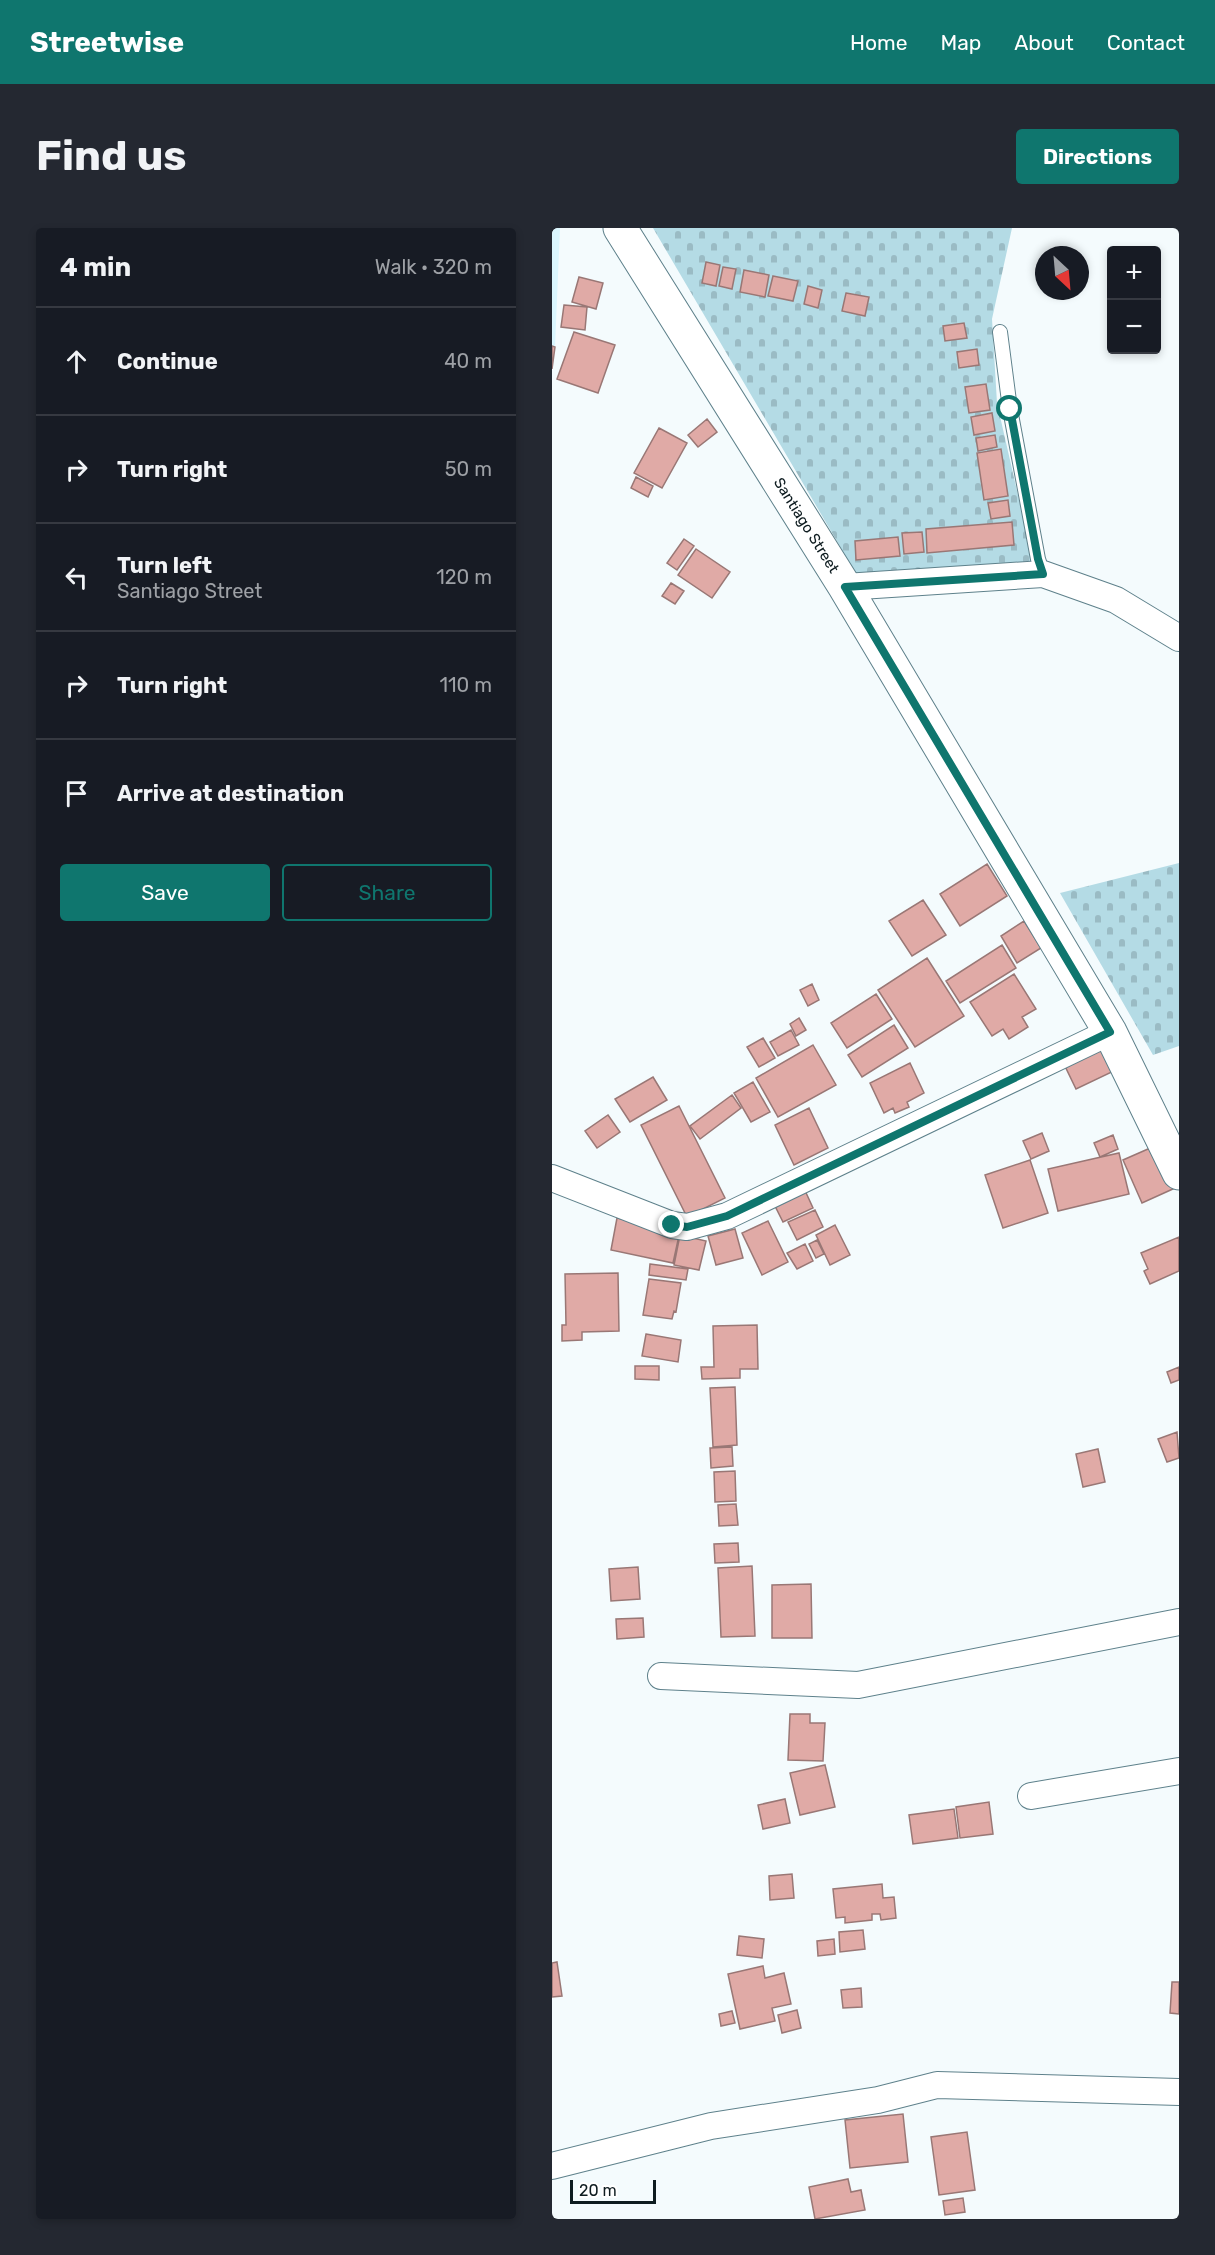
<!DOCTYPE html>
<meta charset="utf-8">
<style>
body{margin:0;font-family:Rubik,sans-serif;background:#242831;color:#f1f3f6}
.controls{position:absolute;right:18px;top:18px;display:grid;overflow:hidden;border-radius:6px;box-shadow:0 3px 9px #0003}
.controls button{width:54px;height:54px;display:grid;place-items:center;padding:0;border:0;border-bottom:2px solid #363941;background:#171b24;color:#f1f3f6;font:30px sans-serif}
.compass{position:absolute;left:483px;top:18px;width:54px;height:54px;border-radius:50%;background:#171b24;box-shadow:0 3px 9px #0003;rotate:154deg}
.scale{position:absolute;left:18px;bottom:15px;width:86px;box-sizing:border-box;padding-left:6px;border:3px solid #0e1c20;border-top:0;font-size:16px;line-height:21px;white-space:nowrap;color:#0e1c20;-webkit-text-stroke:4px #fff;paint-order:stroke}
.stop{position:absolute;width:18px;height:18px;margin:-14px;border:4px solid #0f766e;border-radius:50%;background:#fff}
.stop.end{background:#0f766e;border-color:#fff;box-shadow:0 2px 6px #0008}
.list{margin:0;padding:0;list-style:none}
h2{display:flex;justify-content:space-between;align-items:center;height:78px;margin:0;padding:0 24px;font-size:26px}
h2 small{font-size:20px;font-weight:400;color:#9ea1a6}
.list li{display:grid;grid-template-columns:39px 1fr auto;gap:18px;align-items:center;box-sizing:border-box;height:108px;padding:0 24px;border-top:2px solid #363941}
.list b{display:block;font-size:22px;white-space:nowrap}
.list p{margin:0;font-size:20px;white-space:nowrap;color:#9ea1a6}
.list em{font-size:20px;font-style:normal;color:#9ea1a6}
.actions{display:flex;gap:12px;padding:18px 24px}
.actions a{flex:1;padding:14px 0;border:2px solid #0f766e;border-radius:6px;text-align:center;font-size:21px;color:#0f766e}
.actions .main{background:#0f766e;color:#fff}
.icon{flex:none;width:33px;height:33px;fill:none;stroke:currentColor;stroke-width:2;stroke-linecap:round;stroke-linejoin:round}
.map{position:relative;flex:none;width:627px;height:1991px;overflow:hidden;border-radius:6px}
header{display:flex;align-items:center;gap:36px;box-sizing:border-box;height:84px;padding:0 30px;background:#0f766e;color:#fff}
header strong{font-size:28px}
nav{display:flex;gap:33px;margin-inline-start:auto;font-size:21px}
.intro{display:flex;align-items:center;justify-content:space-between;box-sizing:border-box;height:144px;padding:0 36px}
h1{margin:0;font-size:42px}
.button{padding:15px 27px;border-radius:6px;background:#0f766e;color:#fff;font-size:21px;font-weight:700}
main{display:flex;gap:36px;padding:0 36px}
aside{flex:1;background:#171b24;border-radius:6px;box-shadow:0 3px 9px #0003}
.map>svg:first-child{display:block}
</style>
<header>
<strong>Streetwise</strong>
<nav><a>Home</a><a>Map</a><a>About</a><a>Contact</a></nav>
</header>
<div class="intro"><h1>Find us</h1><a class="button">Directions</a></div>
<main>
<aside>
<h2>4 min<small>Walk · 320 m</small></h2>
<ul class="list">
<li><svg class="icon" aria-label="ahead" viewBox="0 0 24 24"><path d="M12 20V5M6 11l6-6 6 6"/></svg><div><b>Continue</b></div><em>40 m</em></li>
<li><svg class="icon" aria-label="right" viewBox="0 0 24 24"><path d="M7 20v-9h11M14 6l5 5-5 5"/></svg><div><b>Turn right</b></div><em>50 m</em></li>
<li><svg class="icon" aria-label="left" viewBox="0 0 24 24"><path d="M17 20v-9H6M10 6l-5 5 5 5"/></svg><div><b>Turn left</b><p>Santiago Street</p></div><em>120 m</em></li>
<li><svg class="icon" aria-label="right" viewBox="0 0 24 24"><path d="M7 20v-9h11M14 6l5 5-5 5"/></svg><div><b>Turn right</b></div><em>110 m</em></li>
<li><svg class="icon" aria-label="arrive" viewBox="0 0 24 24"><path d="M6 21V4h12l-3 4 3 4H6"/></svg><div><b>Arrive at destination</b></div></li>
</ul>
<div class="actions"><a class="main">Save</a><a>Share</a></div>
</aside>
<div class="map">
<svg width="627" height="1991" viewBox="0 0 627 1991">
<defs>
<pattern id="cemetery-stones" width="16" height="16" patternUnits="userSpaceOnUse" patternTransform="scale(1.5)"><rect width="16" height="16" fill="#b4dbe5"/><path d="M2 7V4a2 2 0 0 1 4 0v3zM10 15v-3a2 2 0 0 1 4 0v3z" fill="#9abbc4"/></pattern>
</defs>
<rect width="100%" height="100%" fill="#f4fbfd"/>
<!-- built -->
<path fill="#daf6fe" d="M0,0H8L3,119L0,141Z"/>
<!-- cemetery -->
<path fill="url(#cemetery-stones)" d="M101,0H460L440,91L445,175L481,333L306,349Z
M627,635V818L601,827L508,665Z"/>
<!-- building -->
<path fill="#e0aaa6" stroke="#997775" stroke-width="1.5" d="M154,34L168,37L164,58L150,55Z
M171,39L184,41L180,61L167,58Z
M192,42L217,47L213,69L188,64Z
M221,48L246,53L241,73L216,68Z
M27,49L51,55L44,81L20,74Z
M256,58L270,62L266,80L252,76Z
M294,65L317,69L313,88L290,83Z
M12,77L35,79L33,102L9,99Z
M412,95L415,110L393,113L391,98Z
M22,104L63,117L46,165L5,151Z
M0,118L3,119L0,141Z
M425,121L427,137L407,140L405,124Z
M434,156L438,182L417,185L413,159Z
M440,185L443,203L422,207L419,189Z
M155,191L165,204L146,219L136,207Z
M107,200L135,215L110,260L82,245Z
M443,207L445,219L426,223L424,210Z
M449,221L456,268L432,272L425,225Z
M84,249L101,258L96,269L79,260Z
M456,272L458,288L439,291L436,275Z
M460,294L462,317L375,325L374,301Z
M370,304L372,324L352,326L350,305Z
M346,309L348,328L304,332L303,313Z
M132,311L142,318L125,342L115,335Z
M144,321L178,344L160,370L126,347Z
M119,355L132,363L123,376L110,368Z
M435,636L455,668L408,698L388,666Z
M371,672L394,707L360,728L337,693Z
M472,693L489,720L465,735L449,708Z
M450,717L464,740L408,775L394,753Z
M375,730L412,788L363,819L326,762Z
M462,746L484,781L470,789L476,799L457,811L451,801L440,808L418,774Z
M260,756L267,772L256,778L248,762Z
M324,766L340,791L295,820L279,795Z
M247,790L254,802L244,808L238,796Z
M342,797L356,820L310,849L296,827Z
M239,802L247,817L226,828L218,814Z
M211,810L223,830L207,839L195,819Z
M551,815L564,842L524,861L511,834Z
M261,817L284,857L226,889L204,850Z
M358,835L372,865L355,874L357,879L343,885L341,880L332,885L318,855Z
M101,849L115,872L78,894L63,871Z
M201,854L218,884L199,894L182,865Z
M180,867L189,880L148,911L138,898Z
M127,878L173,970L135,989L89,897Z
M257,880L276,920L242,937L223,897Z
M56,887L68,904L45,920L33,903Z
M490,905L497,923L479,931L471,913Z
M561,907L566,921L548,929L542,915Z
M605,917L623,960L590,975L571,932Z
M567,925L577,966L506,983L496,941Z
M478,932L496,985L451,1000L433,947Z
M250,956L261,980L231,994L219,970Z
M263,982L271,999L245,1012L236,994Z
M65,990L128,1003L121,1035L59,1022Z
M216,993L236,1034L210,1047L190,1005Z
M283,997L298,1027L278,1037L264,1007Z
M183,1001L191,1030L164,1037L156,1008Z
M128,1007L154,1013L147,1042L122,1037Z
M627,1009V1043L598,1056L592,1043L596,1041L589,1025Z
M265,1012L272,1026L264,1030L257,1016Z
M253,1016L261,1033L245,1041L235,1025Z
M98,1036L136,1041L134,1052L97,1047Z
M66,1045L67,1103L30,1104V1112L10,1113V1097H14L13,1046Z
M97,1051L129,1055L124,1084L122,1083L120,1091L91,1087Z
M205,1097L206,1141H188V1150L150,1151L149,1139H162L161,1098Z
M94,1106L129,1112L126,1134L90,1128Z
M83,1138H107V1152L83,1151Z
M627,1139V1152L619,1155L615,1144Z
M183,1159L185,1217L161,1219L158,1160Z
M625,1204L627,1230L615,1234L606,1211Z
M180,1219L181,1238L159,1240L158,1220Z
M546,1221L553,1254L531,1259L524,1226Z
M183,1243L184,1273L163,1274L162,1244Z
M184,1276L186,1297L167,1298L166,1277Z
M186,1315L187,1334L163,1335L162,1316Z
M200,1338L203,1408L169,1409L166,1340Z
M86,1339L88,1371L59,1373L57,1341Z
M259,1356L260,1410H220V1357Z
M91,1390L92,1409L65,1411L64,1391Z
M238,1486H258V1495H273L271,1533L236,1532Z
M273,1537L283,1579L248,1587L238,1545Z
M233,1571L238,1595L211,1601L206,1577Z
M437,1574L441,1606L408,1610L404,1579Z
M402,1581L406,1610L361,1616L357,1587Z
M240,1646L242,1670L218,1672L217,1648Z
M330,1656L331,1670L342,1669L344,1690L329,1692L328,1686H320V1692L293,1695V1689L284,1690L281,1661Z
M311,1702L313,1721L288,1724L287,1704Z
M187,1708L212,1711L210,1730L185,1727Z
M282,1711L283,1726L266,1728L265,1713Z
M5,1734L10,1768L0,1769V1735Z
M211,1738L213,1750L232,1745L239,1776L220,1780L223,1793L188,1801L176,1746Z
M620,1754H627V1786L618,1785Z
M309,1760L310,1779L291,1780L289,1762Z
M245,1782L249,1800L230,1805L226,1787Z
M180,1783L183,1795L169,1798L167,1786Z
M351,1886L356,1934L298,1940L293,1892Z
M415,1904L423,1962L387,1967L379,1909Z
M296,1951L299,1964L309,1962L313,1982L263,1991L257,1959Z
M411,1970L413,1984L393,1987L391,1973Z"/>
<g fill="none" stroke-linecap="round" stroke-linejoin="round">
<defs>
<path id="lane" d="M448,104L458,181L486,331L491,346"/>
<path id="street" d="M293,359L491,346L564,372L627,410
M0,950L120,997L135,999L175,988L558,804
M109,1448L306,1457L627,1394
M479,1568L627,1543
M0,1938L159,1898L326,1872L385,1857L627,1864"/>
<g id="secondary">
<path id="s1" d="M68,0L293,359L558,804L627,945"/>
</g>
</defs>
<!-- lane casing -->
<use href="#lane" stroke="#5e818b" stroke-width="16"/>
<!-- street casing -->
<use href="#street" stroke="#5e818b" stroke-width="28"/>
<!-- secondary casing -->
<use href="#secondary" stroke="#5e818b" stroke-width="35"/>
<!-- lane -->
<use href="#lane" stroke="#fff" stroke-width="14"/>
<!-- street -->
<use href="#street" stroke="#fff" stroke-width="26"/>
<!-- secondary -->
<use href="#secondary" stroke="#fff" stroke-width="33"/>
</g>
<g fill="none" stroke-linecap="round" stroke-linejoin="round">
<!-- route -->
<path stroke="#0f766e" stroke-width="8" d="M120,997L135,999L175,988L558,804L293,359L491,346L486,331L458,181"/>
</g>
<g text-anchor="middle" stroke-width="6" stroke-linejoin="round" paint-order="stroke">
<!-- street labels -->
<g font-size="15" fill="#0e1c20" stroke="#fff">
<text dy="5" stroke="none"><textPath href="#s1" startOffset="351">Santiago Street</textPath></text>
</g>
</g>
</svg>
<div class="controls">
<button>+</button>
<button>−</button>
</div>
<svg class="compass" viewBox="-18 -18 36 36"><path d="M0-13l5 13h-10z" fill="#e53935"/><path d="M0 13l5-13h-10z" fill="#9ea1a6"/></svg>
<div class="scale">20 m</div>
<div class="stop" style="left:458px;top:181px"></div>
<div class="stop end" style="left:120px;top:997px"></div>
</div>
</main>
